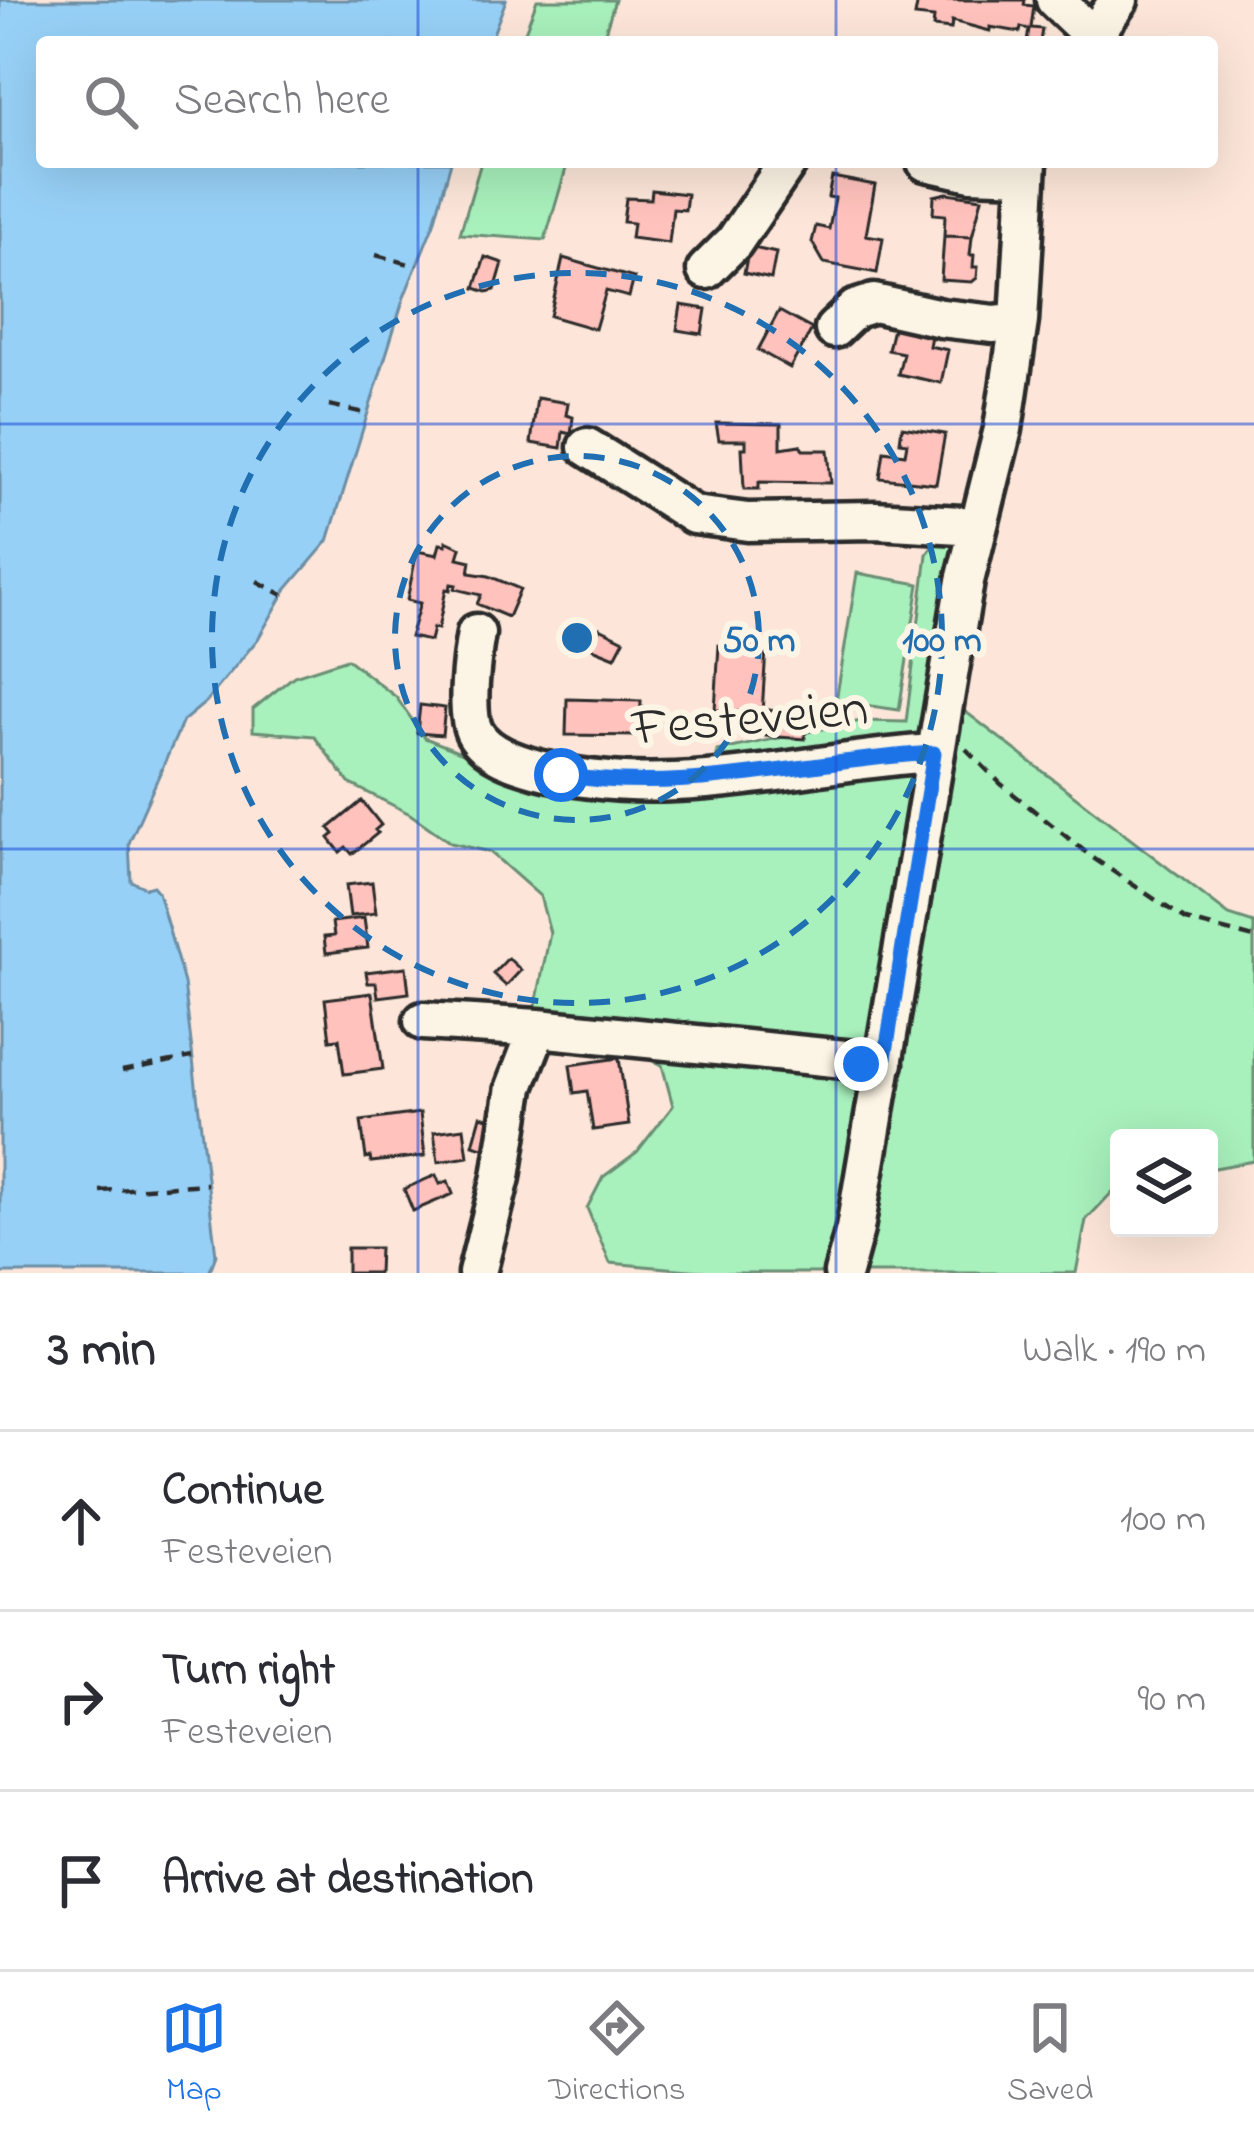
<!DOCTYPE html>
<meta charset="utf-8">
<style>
body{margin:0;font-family:"Indie Flower",sans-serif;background:#f2f2f3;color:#2b2b33}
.controls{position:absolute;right:36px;bottom:36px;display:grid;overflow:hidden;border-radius:12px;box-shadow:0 12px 48px #0002}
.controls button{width:108px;height:108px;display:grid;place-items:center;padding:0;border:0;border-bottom:3px solid #e1e1e2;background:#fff;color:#2b2b33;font:60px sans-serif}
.stop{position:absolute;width:36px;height:36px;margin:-27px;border:9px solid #1a73e8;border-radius:50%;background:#fff}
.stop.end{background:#1a73e8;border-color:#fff;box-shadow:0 3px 12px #0008}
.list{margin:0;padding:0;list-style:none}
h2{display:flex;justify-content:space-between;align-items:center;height:156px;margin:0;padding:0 48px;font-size:51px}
h2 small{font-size:39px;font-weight:400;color:#7c7c81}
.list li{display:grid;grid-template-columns:78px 1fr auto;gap:36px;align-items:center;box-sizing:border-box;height:180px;padding:0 48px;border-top:3px solid #e1e1e2}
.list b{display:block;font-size:45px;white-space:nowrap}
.list p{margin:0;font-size:39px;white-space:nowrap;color:#7c7c81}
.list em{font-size:39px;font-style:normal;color:#7c7c81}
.icon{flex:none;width:66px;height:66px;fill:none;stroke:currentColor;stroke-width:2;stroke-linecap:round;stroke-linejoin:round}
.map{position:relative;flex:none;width:1254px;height:1273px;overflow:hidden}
.search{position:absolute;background:#fff;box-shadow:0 12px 48px #0002;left:36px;right:36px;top:36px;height:132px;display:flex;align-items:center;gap:30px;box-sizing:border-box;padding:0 42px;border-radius:12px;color:#7c7c81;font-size:45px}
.sheet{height:696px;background:#fff}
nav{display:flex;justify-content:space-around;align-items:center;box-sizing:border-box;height:168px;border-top:3px solid #e1e1e2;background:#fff;font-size:33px;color:#7c7c81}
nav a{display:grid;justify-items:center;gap:6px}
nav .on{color:#1a73e8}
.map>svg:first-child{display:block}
</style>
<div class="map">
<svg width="1254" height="1273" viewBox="0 0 1254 1273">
<rect width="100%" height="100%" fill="#fde6d9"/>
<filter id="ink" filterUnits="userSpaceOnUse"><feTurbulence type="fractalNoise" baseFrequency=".00833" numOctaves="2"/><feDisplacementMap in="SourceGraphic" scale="24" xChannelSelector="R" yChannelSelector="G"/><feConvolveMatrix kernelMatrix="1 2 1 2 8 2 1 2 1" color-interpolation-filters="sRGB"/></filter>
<g filter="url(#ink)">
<!-- green -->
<path fill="#a8f0bc" stroke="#6a8e74" stroke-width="3" d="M537,0H615L602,42H521Z
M481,162H568L545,240L460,234Z
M940,535L964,536L934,717L966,712L1229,915L1254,923V1161L1209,1169V1138H1119V1185L1086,1220L1076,1273H724L610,1263L587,1208L603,1177L637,1152L673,1106L662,1065L535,1010L550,933L540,896L490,852L451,843L410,814L349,783L314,736L253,731V709L294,676L347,659L396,697L425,738L511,772L717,794V751L861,721L906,722L927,554Z
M857,573L919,584L899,710L836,701Z"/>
<!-- water -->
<path fill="#97d0f6" stroke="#6c8ea5" stroke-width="3" d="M0,0H506L490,42H42V162H451L434,223L404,297L328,541L286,590L258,639L206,702L183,721L129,843L131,881L146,888L153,886L158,892L184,983L216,1255L209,1273H0Z"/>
<!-- building -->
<path fill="#ffc2bd" stroke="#2b2b2b" stroke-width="3" d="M918,0H1025L1024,5L1034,6L1031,28L1042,29L1040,42H1027L1029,29L1021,27L1020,32L990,27V31L952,21L951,29L933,27L934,18L915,16Z
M832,177L875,185L866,235L883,238L877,273L824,263L812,242L816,226L829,229L835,198L828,197Z
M652,190L687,194L685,210L673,209L669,243L631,238L633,223L623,222L626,198L651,199Z
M947,193L982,198L972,237L944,236L945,215L933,214L934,196Z
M944,236L972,237L970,255H974L973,267H978L977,278L972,282L941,280Z
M749,247L776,253L771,279L744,273Z
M485,257L503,263L495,290L487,292L475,288Z
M563,258L634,278L629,297L606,291L595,329L550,316Z
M681,305L706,309L702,334L677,330Z
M779,311L812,329L790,368L758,350Z
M893,328L931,336L929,346L948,350L941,383L898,374L903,353L888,350Z
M537,398L568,403L566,415L573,417L571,434L563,432L561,448L531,443Z
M716,423L781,424V448L800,445L803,450H828L831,483L759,482V489H744L742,448H746V440H719Z
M902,427L945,434L936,484L880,478L884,451L905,454L907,443L900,442Z
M446,541L461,548L458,558L471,561L469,573L489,576L520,589L508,617L477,604L481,595L455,589L456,585L451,584L450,590L446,589L438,629L433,628L430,641L410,637L420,603L407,600L417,551L437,555L440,544L446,545Z
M600,628L624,640L615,657L590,647Z
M719,645L766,649L762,713L715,710Z
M567,699L641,701L640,736L566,735Z
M420,705L445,708L442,735L417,733Z
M768,710L806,713L805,739L766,736Z
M362,801L381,825L375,830L378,833L352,854L346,847L340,852L329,838L334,834L329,828Z
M372,882L376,913L350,916L346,885Z
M364,918L368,948L326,953L324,937L334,936L332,922Z
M508,958L521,970L506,986L493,974Z
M406,967L409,993L378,997L376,983H368L366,972Z
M372,993L383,1069L344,1074L339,1039L330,1040L325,999Z
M619,1058L629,1125L593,1130L587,1091L574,1093L570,1065Z
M420,1113L425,1156L371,1162L370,1157L366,1158L361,1121Z
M481,1116L495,1120L487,1149L473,1145Z
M464,1128L468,1157L438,1162L434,1132Z
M436,1175L440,1184L448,1181L453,1194L413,1211L404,1189Z
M347,1248H379L378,1273H347Z"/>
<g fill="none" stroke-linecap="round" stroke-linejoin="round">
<defs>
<path id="minor" d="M1055,0L1093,36
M1089,42L1119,0
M926,162L971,172L1026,174
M706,270L734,242L788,162
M834,329L855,309L874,303L941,318L994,324L1019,321
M587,447L694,515L748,522L875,520L978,526
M476,633C472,656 464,713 475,733C487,754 516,763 538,769C670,804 802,761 934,753
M423,1021L538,1028
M477,1273L501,1177L515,1087L538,1028L884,1063
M843,1273L855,1229L965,581L1003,429L1019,321L1028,162"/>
</defs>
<!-- minor casing -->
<use href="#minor" stroke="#2b2b2b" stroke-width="45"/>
<!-- path -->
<path stroke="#2b2b2b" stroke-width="4.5" stroke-dasharray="12 9" stroke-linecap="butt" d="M376,255L417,266
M329,405L369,414
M257,581L283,595
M966,749L1001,784L1093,858L1186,920L1254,938
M122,1071L192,1057
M100,1191L207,1184"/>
<!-- minor -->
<use href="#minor" stroke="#fcf5e5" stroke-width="36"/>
</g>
</g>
<g fill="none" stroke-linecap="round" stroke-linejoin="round" filter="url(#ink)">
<!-- route -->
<path stroke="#1a73e8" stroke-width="15" d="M561,775C687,796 808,760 934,753L884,1064H861"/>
</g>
<!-- grid -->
<path fill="none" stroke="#1d4ed8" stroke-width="3" stroke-opacity="0.55" d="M418,0V42M836,0V42M418,162V1273M836,162V1273M0,424H1254M0,849H1254"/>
<!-- distance rings -->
<g fill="none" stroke="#1f6fb2" stroke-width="6" stroke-dasharray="21 15">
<circle cx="577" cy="638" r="182"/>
<circle cx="577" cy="638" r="365"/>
</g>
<g text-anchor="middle" stroke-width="12" stroke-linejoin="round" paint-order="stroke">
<!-- street labels -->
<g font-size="54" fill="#2b2b2b" stroke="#fcf5e5">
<text transform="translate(750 715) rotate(-5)" y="19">Festeveien</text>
</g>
</g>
<circle cx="577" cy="638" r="18" fill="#1f6fb2" stroke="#fcf5e5" stroke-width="6"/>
<g font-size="36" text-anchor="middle" font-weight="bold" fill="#1f6fb2" stroke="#fcf5e5" stroke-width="12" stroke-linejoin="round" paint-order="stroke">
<text x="759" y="651">50 m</text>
<text x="942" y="651">100 m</text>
</g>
</svg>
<div class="controls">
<button><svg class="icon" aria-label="layers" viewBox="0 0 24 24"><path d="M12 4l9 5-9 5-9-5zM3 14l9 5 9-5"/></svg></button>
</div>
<div class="stop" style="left:561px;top:775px"></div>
<div class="stop end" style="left:861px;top:1064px"></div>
<div class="search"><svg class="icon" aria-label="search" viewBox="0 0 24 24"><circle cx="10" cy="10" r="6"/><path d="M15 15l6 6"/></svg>Search here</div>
</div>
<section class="sheet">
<h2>3 min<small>Walk · 190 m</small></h2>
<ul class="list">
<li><svg class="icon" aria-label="ahead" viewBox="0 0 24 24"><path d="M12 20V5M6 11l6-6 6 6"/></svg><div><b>Continue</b><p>Festeveien</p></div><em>100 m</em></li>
<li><svg class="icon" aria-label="right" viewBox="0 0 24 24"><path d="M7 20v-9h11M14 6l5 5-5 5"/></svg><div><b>Turn right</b><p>Festeveien</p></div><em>90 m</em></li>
<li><svg class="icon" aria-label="arrive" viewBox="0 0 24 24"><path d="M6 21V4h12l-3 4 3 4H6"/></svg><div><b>Arrive at destination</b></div></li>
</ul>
</section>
<nav>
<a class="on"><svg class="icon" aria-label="map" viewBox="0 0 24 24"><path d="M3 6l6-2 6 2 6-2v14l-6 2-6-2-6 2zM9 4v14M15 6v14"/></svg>Map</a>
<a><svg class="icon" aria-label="directions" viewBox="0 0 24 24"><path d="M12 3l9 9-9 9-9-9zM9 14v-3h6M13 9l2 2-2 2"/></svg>Directions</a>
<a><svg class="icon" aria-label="saved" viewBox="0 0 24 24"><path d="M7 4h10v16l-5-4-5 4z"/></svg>Saved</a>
</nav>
